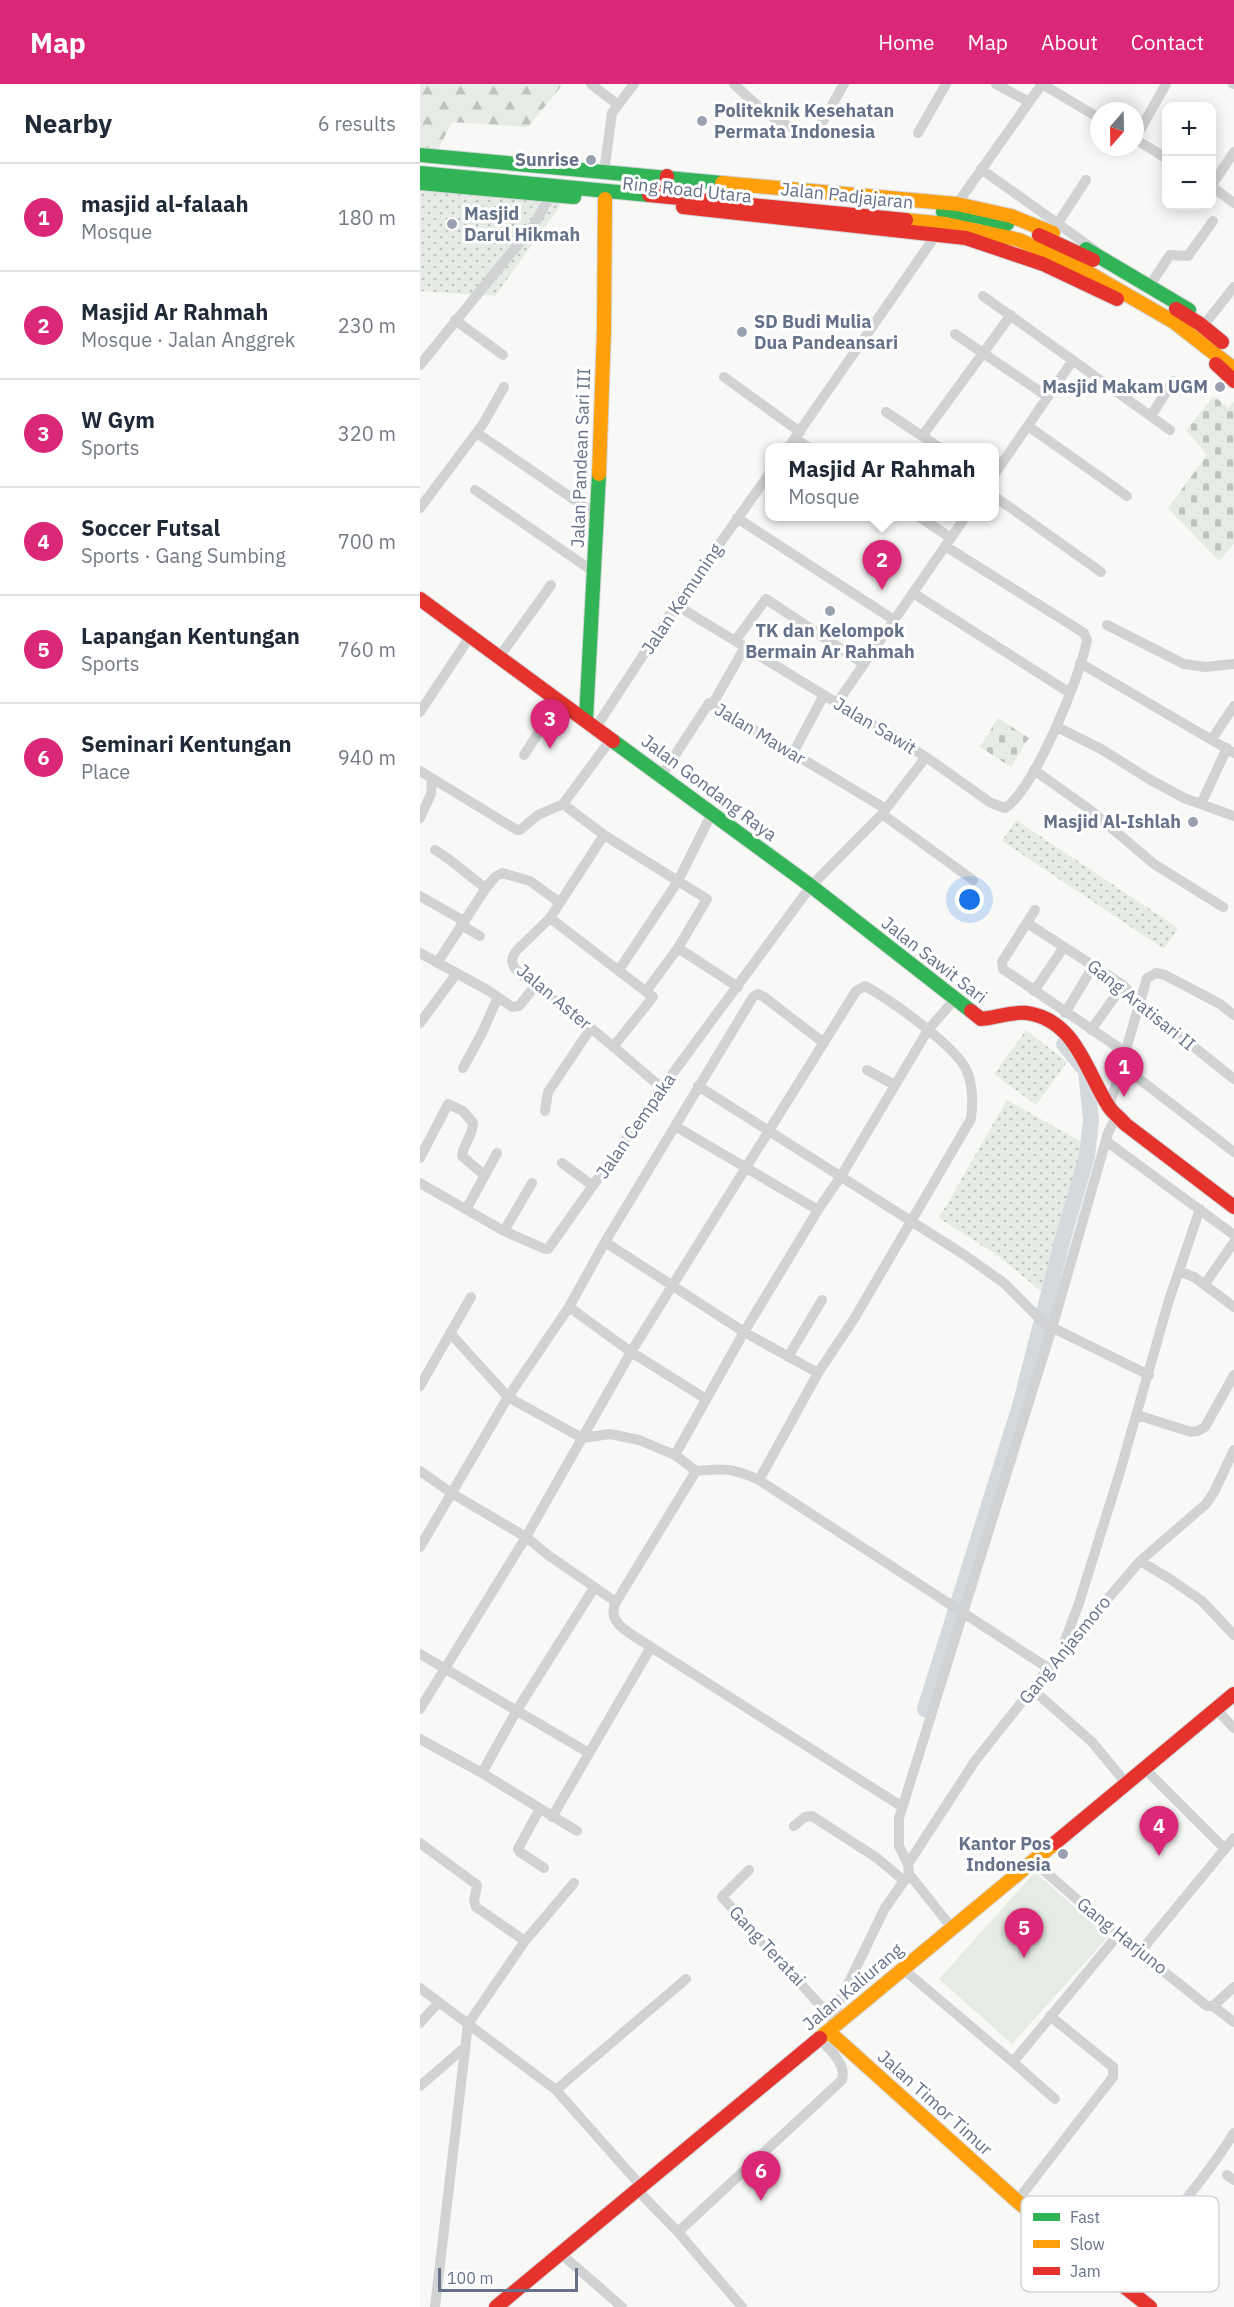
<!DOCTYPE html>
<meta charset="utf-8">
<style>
body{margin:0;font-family:"IBM Plex Sans",sans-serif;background:#f2f2f3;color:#1f2937}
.controls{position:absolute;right:18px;top:18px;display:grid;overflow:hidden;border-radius:12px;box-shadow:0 3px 15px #0003}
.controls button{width:54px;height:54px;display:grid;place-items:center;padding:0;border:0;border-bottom:2px solid #e0e1e3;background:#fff;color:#1f2937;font:30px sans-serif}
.compass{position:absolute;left:670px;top:18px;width:54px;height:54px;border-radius:50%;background:#fff;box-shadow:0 3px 15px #0003;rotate:200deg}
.scale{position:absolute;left:18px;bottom:15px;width:140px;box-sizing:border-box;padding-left:6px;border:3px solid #667289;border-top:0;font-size:16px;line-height:21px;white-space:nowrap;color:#667289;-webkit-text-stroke:4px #fff;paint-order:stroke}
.you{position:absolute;left:550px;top:816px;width:21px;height:21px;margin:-15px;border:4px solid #fff;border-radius:50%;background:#1a73e8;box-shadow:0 0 0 9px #1a73e833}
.badge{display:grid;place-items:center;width:39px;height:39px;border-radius:50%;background:#db2777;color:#fff;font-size:20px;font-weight:700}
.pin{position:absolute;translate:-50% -50px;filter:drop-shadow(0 2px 3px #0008)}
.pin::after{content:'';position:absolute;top:32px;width:21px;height:18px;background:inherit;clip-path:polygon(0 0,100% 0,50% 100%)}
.popup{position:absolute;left:345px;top:359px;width:234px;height:78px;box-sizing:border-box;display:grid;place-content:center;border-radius:12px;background:#fff;filter:drop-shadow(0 2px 4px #0005);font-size:20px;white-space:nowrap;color:#747a83}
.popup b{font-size:22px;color:#1f2937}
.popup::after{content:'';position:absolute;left:50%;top:100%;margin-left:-12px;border:12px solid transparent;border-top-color:#fff}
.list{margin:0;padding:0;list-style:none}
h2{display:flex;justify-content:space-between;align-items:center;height:78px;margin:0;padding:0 24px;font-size:26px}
h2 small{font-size:20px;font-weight:400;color:#747a83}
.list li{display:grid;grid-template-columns:39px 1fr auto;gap:18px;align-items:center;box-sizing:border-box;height:108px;padding:0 24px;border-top:2px solid #e0e1e3}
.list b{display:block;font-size:22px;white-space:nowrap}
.list p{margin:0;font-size:20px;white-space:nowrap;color:#747a83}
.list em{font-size:20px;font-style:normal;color:#747a83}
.map{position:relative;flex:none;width:814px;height:2223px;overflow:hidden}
header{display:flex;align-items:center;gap:36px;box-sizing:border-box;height:84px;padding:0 30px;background:#db2777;color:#fff}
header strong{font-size:28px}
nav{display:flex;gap:33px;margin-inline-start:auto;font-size:21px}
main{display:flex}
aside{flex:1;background:#fff}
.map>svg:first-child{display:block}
</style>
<header>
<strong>Map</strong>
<nav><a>Home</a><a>Map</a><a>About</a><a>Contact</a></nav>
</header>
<main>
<aside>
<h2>Nearby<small>6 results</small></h2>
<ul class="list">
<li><span class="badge">1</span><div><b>masjid al-falaah</b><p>Mosque</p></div><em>180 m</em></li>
<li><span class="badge">2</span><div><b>Masjid Ar Rahmah</b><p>Mosque · Jalan Anggrek</p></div><em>230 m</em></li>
<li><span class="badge">3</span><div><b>W Gym</b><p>Sports</p></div><em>320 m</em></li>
<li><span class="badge">4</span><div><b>Soccer Futsal</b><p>Sports · Gang Sumbing</p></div><em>700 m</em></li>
<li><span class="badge">5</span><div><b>Lapangan Kentungan</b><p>Sports</p></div><em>760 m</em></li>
<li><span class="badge">6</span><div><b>Seminari Kentungan</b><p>Place</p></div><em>940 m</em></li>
</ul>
</aside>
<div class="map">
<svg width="814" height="2223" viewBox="0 0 814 2223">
<defs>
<pattern id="grass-dots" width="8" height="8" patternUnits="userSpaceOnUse" patternTransform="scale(1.5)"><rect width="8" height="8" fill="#e6ebe5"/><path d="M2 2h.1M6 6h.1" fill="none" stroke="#bec3bf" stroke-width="1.8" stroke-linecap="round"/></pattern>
<pattern id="forest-firs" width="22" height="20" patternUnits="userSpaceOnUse" patternTransform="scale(1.5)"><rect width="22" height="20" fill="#e6ebe5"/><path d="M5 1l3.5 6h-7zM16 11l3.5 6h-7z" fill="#bec3bf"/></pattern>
<pattern id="cemetery-stones" width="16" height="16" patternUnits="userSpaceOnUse" patternTransform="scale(1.5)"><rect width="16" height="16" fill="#e6ebe5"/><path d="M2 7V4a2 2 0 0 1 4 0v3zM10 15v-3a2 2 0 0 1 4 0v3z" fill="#bec3bf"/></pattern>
</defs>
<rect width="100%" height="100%" fill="#f8f8f7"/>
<!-- grass -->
<path fill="url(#grass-dots)" d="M0,107L143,118L75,212L0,207Z
M596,736L758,844L744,865L582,757Z
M606,946L647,978L616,1021L574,990Z
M587,1016L672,1064L621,1207L577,1171L519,1134Z"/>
<!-- forest -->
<path fill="url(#forest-firs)" d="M0,0H143L108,43L32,38L16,70L0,67Z"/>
<!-- cemetery -->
<path fill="url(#cemetery-stones)" d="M794,312L808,324L814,318V460L799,477L748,424L787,371L766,346Z
M578,634L609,654L591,683L560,663Z"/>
<!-- pitch -->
<path fill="#e6ebe5" d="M615,1788L688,1853L592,1960L519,1895Z"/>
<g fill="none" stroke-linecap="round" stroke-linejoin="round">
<!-- river -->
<path stroke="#d4d9de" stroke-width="16" d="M505,1625L600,1322L643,1154L667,1072L671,1036L666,987L644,960"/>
<defs>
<path id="fast" d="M0,71L302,99
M0,89L229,111
M0,99L154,113
M523,128L555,132L587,140
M666,165L769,226
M166,635L179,390
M193,657L391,802L551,927"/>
<path id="slow" d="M302,99L537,120L591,132L633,149
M486,136L526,140L599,156L657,182L754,238L814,285
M179,390L184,245L185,115
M408,1947L597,2117L624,2139
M400,1954L635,1759"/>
<path id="jam" d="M246,100L247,92
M229,111L486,136
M263,123L546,154L623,180L697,215
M619,151L673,176
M756,225L780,240L802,258
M796,280L814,297
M0,515L193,657
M551,927L561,935C576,934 592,927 607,929C656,936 666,988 689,1023C693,1029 700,1034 705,1040L814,1123
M635,1759L814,1610
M624,2139L730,2223
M76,2223L400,1954"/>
</defs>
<!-- fast casing -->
<use href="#fast" stroke="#d4d6d7" stroke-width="16"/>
<!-- slow casing -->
<use href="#slow" stroke="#d4d6d7" stroke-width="16"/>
<!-- jam casing -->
<use href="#jam" stroke="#d4d6d7" stroke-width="16"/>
<!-- street -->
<path stroke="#d1d2d3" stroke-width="10" d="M171,0L198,21
M314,0C333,18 351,35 375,45
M576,0L609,18
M813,0H814
M400,42L424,0
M498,49L526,0
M715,55L746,0
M715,55L746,74
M561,85L676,167
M184,88L192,29L214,0
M792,101L814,68
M792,103L814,119
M537,120L622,0L679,34
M638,139L666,96
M730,201L750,171L768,172L793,137
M563,212L750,346
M35,236L83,271
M787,237L814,203
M535,250L628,313
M0,281L113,142L131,111
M304,293L380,348
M466,328L520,364
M731,332L753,297
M608,342L707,412
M57,349L178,432
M503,351L591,231
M375,354L389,364
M368,364L516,151
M574,391L653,276
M55,406L174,488
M574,412L681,488
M0,424L63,340L84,303
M498,432L531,454
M317,434L474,536
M493,509L650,609
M256,521L506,673L571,719L585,724C614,706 661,591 667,556L664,549L525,462
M687,541L764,580L785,583L814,580
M315,557L346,515L444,580
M80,572L131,501
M660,579L814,669
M417,619L546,432
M292,621L325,563
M0,628L51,551
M176,643L256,521L350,389
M637,643L681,665L729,695L764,714L814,732
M792,655L814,622
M373,669L404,611
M104,671L140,616
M614,686L669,725L734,780L803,823
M0,687L97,746H100L118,731L143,720L192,654
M242,691L289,619L466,725
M143,720L184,751L287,815L258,864L227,906
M781,720L807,664
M462,730L553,796
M0,734L11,710L12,695
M184,751L130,834L97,866C93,871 90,877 94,883C104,896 138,918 152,929C183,953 212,979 242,1004
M15,766C34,777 48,792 66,804
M0,812L44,837
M615,826L582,878L583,885L705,968
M130,834L233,913L193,963
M607,839L703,901L719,919L814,995
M41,841L60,852
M258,864L318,903
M0,869L69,907L92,923L99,922L116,901
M17,879L66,804L75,793L82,789L110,797L140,819
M199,886L258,797L292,729
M614,907L644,863
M645,929L674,881
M0,939L37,889
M671,946L703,901
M701,981L814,1068
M43,984L62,949L78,913
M447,986L475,1001
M278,1002L543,1170L584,1199L625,1240L729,1291
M689,1023L727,894L736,889L745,891L800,920L814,931
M125,1027L128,1008L171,944
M255,1042L398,1126
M686,1057L814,1151
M0,1074L28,1020L43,1027L53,1039C53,1052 43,1060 42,1072L64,1091
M142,1079L173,1102
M0,1099L84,1147L125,1165H128L242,1004L391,802L462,730L506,673
M47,1124L77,1069
M84,1147L112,1099
M185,1158L324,1248L398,1289
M759,1187L774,1193L814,1223
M785,1200L814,1158
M149,1223L211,1268L286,1315
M368,1273L402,1216
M0,1302L51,1213
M717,1331L771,1348L778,1347L785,1343L814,1291
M255,1371L324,1248L398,1126L421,1092L508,946L535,915
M0,1387L33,1410L106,1453L0,1625
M276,1387L255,1371L219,1356L190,1350L162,1354L88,1313L149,1223L185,1158L333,913L338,910L344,913L404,959
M0,1463L88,1313L30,1249
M720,1477L750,1495L782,1517L814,1551
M196,1518L128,1471L106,1453L211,1268L436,907L445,902C469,915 534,961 546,985C553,1000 553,1019 551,1035L434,1235L398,1289L339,1396
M644,1559L659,1519L699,1391L749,1216L780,1125
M0,1570L169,1669
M612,1605L672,1658L706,1699
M796,1625L814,1644
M0,1655L62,1689L157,1747
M724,1684L804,1764
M62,1689L97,1626L174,1504
M481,1722L231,1563C216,1552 184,1540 196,1518L276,1387C303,1384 314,1384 339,1396L628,1584
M119,1726L98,1765L100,1768L124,1784
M132,1733L231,1563
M374,1742L385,1733L392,1732L457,1774L483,1796
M0,1759L57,1801L54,1817L56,1823L105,1857
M613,1777L698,1851L787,1922H793
M488,1780L555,1677L632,1580L720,1477L786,1420L794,1408L814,1366
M329,1786L302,1813L417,1940
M532,1844L489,1790L488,1780L479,1762V1734L632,1244L688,1049L697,1031
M720,1868L814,1754
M483,1885L593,1978L698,1851
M0,1904L136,2006L221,2102
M793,1922L814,1903
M793,1922L814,1938
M412,1933L465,1824L489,1790
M0,1939L19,1918
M593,1978L635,2015
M0,2002L45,1963
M136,2006L266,1895
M807,2091L814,2096
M217,2106L258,2148L322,2223
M597,2117L693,1993V1983L630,1932
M258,2148L422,1996C427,1979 409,1966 399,1954
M140,2169L202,2223
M696,2196C737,2149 781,2102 814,2049
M15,2223L48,1940L105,1857L154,1799"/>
<!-- fast -->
<use href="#fast" stroke="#30b455" stroke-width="14"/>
<!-- slow -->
<use href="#slow" stroke="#ff9f0a" stroke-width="14"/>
<!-- jam -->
<use href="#jam" stroke="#e5322d" stroke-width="14"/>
</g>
<!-- markers -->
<g fill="#99a1b0" stroke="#fff" stroke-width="2">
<circle cx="282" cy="37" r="6"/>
<circle cx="171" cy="76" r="6"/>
<circle cx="32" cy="140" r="6"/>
<circle cx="322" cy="248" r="6"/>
<circle cx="800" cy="303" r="6"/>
<circle cx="410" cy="527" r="6"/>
<circle cx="773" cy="738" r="6"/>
<circle cx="643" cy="1770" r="6"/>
</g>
<g text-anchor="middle" stroke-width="6" stroke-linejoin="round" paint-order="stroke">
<!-- poi labels -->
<g font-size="18" font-weight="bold" fill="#667289" stroke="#fff" text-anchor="end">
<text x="294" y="33" text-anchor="start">Politeknik Kesehatan<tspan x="294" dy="21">Permata Indonesia</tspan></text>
<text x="159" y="82">Sunrise</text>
<text x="44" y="136" text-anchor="start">Masjid<tspan x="44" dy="21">Darul Hikmah</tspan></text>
<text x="334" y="244" text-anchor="start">SD Budi Mulia<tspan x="334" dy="21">Dua Pandeansari</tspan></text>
<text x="788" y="309">Masjid Makam UGM</text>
<text x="410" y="553" text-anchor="middle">TK dan Kelompok<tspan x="410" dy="21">Bermain Ar Rahmah</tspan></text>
<text x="761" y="744">Masjid Al-Ishlah</text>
<text x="631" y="1766">Kantor Pos<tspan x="631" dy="21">Indonesia</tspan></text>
</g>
<!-- street labels -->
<g font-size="18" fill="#667289" stroke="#fff">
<text transform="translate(267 106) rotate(6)" y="6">Ring Road Utara</text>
<text transform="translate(427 112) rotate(6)" y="6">Jalan Padjajaran</text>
<text transform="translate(161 374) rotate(-88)" y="6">Jalan Pandean Sari III</text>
<text transform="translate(262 515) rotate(-56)" y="6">Jalan Kemuning</text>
<text transform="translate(455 642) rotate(31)" y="6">Jalan Sawit</text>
<text transform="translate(340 650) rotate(31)" y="6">Jalan Mawar</text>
<text transform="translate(289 704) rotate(37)" y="6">Jalan Gondang Raya</text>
<text transform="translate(514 876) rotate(38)" y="6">Jalan Sawit Sari</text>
<text transform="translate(134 913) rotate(40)" y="6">Jalan Aster</text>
<text transform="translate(721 921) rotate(39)" y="6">Gang Aratisari II</text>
<text transform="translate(216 1042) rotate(-55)" y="6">Jalan Cempaka</text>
<text transform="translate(645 1566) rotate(-51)" y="6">Gang Anjasmoro</text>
<text transform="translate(702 1852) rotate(39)" y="6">Gang Harjuno</text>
<text transform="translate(347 1862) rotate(47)" y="6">Gang Teratai</text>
<text transform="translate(433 1903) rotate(-40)" y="6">Jalan Kaliurang</text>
<text transform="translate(515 2019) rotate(42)" y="6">Jalan Timor Timur</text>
</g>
</g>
<!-- legend -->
<rect x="601" y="2112" width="198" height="96" rx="9" fill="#fff" stroke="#d1d5dc" stroke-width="1.5"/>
<rect x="613" y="2129" width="27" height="8" fill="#30b455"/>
<rect x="613" y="2156" width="27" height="8" fill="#ff9f0a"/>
<rect x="613" y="2183" width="27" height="8" fill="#e5322d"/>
<g font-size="16" fill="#667289">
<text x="650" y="2139">Fast</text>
<text x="650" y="2166">Slow</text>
<text x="650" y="2193">Jam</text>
</g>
</svg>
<div class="controls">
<button>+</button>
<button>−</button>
</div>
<svg class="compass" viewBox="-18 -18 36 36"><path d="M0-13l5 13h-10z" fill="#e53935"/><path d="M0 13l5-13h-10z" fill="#747a83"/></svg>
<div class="scale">100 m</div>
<div class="you"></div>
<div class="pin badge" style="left:704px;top:1013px">1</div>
<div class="pin badge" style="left:462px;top:506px">2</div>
<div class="popup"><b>Masjid Ar Rahmah</b>Mosque</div>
<div class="pin badge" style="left:130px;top:665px">3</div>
<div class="pin badge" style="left:739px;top:1772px">4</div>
<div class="pin badge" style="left:604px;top:1874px">5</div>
<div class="pin badge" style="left:341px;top:2117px">6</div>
</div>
</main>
